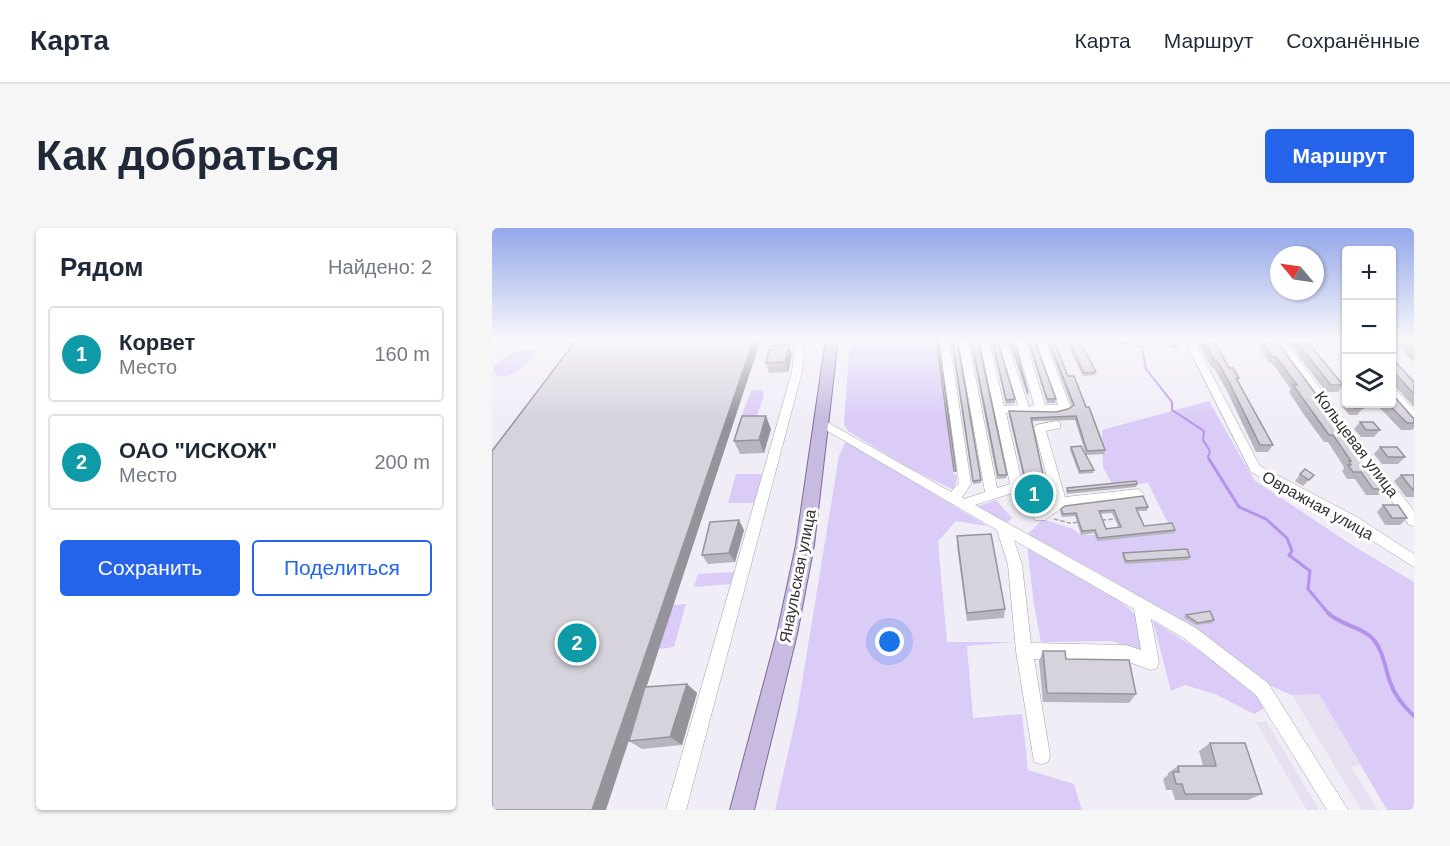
<!DOCTYPE html>
<html lang="ru">
<meta charset="utf-8">
<style>
body{margin:0;font-family:Helvetica,sans-serif;background:#f6f6f7;color:#1f2937}
.controls{position:absolute;right:18px;top:18px;display:grid;overflow:hidden;border-radius:6px;box-shadow:0 2px 4px #0004}
.controls button{width:54px;height:54px;display:grid;place-items:center;padding:0;border:0;border-bottom:2px solid #e0e1e3;background:#fff;color:#1f2937;font:30px sans-serif}
.compass{position:absolute;left:778px;top:18px;width:54px;height:54px;border-radius:50%;background:#fff;box-shadow:0 2px 4px #0004;rotate:299deg}
.you{position:absolute;left:398px;top:414px;width:21px;height:21px;margin:-15px;border:4px solid #fff;border-radius:50%;background:#1a73e8;box-shadow:0 0 0 9px #1a73e833}
.badge{display:grid;place-items:center;width:39px;height:39px;border-radius:50%;background:#2563eb;color:#fff;font-size:20px;font-weight:700}
.pin{position:absolute;translate:-50% -50%;border:3px solid #fff;box-shadow:0 2px 6px #0006}
.list{margin:0;padding:0;list-style:none}
h2{display:flex;justify-content:space-between;align-items:center;height:78px;margin:0;padding:0 24px;font-size:26px}
h2 small{font-size:20px;font-weight:400;color:#747a83}
.list li{display:grid;grid-template-columns:39px 1fr auto;gap:18px;align-items:center;box-sizing:border-box;height:96px;margin:0 12px 12px;padding:0 12px;border:2px solid #e0e1e3;border-radius:6px}
.list b{display:block;font-size:22px;white-space:nowrap}
.list p{margin:0;font-size:20px;white-space:nowrap;color:#747a83}
.list em{font-size:20px;font-style:normal;color:#747a83}
.actions{display:flex;gap:12px;padding:18px 24px}
.actions a{flex:1;padding:14px 0;border:2px solid #2563eb;border-radius:6px;text-align:center;font-size:21px;color:#2563eb}
.actions .main{background:#2563eb;color:#fff}
.icon{flex:none;width:33px;height:33px;fill:none;stroke:currentColor;stroke-width:2;stroke-linecap:round;stroke-linejoin:round}
.map{position:relative;flex:none;width:922px;height:582px;overflow:hidden;border-radius:6px}
header{display:flex;align-items:center;gap:36px;box-sizing:border-box;height:84px;padding:0 30px;background:#fff;border-bottom:2px solid #e0e1e3}
header strong{font-size:28px}
nav{display:flex;gap:33px;margin-inline-start:auto;font-size:21px}
.intro{display:flex;align-items:center;justify-content:space-between;box-sizing:border-box;height:144px;padding:0 36px}
h1{margin:0;font-size:42px}
.button{padding:15px 27px;border-radius:6px;background:#2563eb;color:#fff;font-size:21px;font-weight:700}
main{display:flex;gap:36px;padding:0 36px}
aside{flex:1;background:#fff;border-radius:6px;box-shadow:0 2px 4px #0004}
.map>svg:first-child{display:block}
</style>
<header>
<strong>Карта</strong>
<nav><a>Карта</a><a>Маршрут</a><a>Сохранённые</a></nav>
</header>
<div class="intro"><h1>Как добраться</h1><a class="button">Маршрут</a></div>
<main>
<aside>
<h2>Рядом<small>Найдено: 2</small></h2>
<ul class="list">
<li><span class="badge" style="background:#0f9aa8">1</span><div><b>Корвет</b><p>Место</p></div><em>160 m</em></li>
<li><span class="badge" style="background:#0f9aa8">2</span><div><b>ОАО &quot;ИСКОЖ&quot;</b><p>Место</p></div><em>200 m</em></li>
</ul>
<div class="actions"><a class="main">Сохранить</a><a>Поделиться</a></div>
</aside>
<div class="map">
<svg width="922" height="582" viewBox="0 0 922 582">
<rect width="100%" height="100%" fill="#f0edf7"/>
<!-- built -->
<path fill="#e6e0f1" d="M827,466L868,537L859,539L886,582H869L800,467Z
M774,493L827,582H815L764,495Z"/>
<!-- green -->
<path fill="#dacbf7" d="M358,111H443L462,247L466,246L462,262L415,239L356,203L352,196Z
M23,123H46C35,135 24,150 5,148L1,139Z
M265,162H270L272,167L261,199L245,201L259,163Z
M717,173L762,252L863,319L922,354V582H895L827,466L800,467L778,458L625,355L536,306L551,291L581,301L589,307L681,305L656,255L621,258L611,239L610,202Z
M354,213L495,298L464,293L446,313L455,414H521L475,418L481,490L530,486L536,542L582,556L590,582H283L305,485L347,228Z
M244,246H270L263,275H236Z
M504,272L520,290L515,295L485,279Z
M535,318C560,333 628,367 643,387C649,395 650,413 649,423L620,413L549,414L542,376Z
M242,344L239,356L202,359L206,346Z
M194,376L182,419L167,421L181,377Z
M661,393L722,432L776,478L762,486L723,466L693,457L679,463Z"/>
<g fill="none" stroke-linecap="round" stroke-linejoin="round">
<!-- stream-far2 -->
<path stroke="#b593eb" stroke-width="2" d="M616,111C627,118 639,112 650,120L654,141L680,174V182L712,203L711,212L718,223L716,229L718,232"/>
<!-- stream-far1 -->
<path stroke="#b593eb" stroke-width="3" d="M717,231L747,279L774,291L795,310L800,323L797,327L818,343L816,361L837,386"/>
<!-- stream -->
<path stroke="#b593eb" stroke-width="4" d="M836,385C850,398 870,399 880,410C891,421 893,440 898,454C903,468 911,478 922,488"/>
<defs>
<path id="minor" d="M304,111H313L310,144L194,582H174L300,144Z
M447,111H457L479,256L470,269L472,271L493,264L466,111H476L505,260L518,256L487,111H497L512,178L526,177L505,111H514L537,179L542,177L523,111H533L553,177H566L543,111H552L579,180C568,189 546,183 535,183C528,183 521,184 514,185L531,259L530,262L483,277L704,400L776,455L856,582H835L764,467L692,410L659,391L667,434L665,440L659,442L634,433L542,431L558,527L556,534L549,536L542,534L524,423L516,337L505,302L325,197L331,193L335,194L459,264L467,255ZM522,312L642,381L649,422L634,417L539,415L530,337Z
M692,111H701L768,238L865,289L922,326V339L855,297L759,244Z
M782,111H791L922,283V298L917,297Z
M847,111H854V118L851,117Z
M900,111L922,113V119L900,116Z
M900,161L904,162L922,182V193L918,192L900,170Z
M564,193L568,194V200L554,203L573,269L646,261L652,266L651,269L571,279L553,292H543L541,288L561,272L542,200L544,197Z"/>
<path id="major" d="M334,111H346L322,317L305,406L262,582H238L285,406L304,317Z"/>
</defs>
<!-- minor casing -->
<use href="#minor" stroke="#a3a0aa" stroke-width="1"/>
<!-- major casing -->
<use href="#major" stroke="#7c6c96" stroke-width="2"/>
<!-- path -->
<path stroke="#a9a7ae" stroke-width="1.5" stroke-dasharray="4.5 2" stroke-linecap="butt" d="M562,291L578,295L587,294
M610,292L623,291"/>
<!-- minor -->
<use href="#minor" fill="#fff" fill-rule="evenodd"/>
<!-- major -->
<use href="#major" fill="#c8bae0" fill-rule="evenodd"/>
</g>
<!-- wall -->
<path fill="#b8b5be" fill-rule="evenodd" d="M85,111H269L154,459L195,456L205,465L190,517L150,521L137,513Z
M458,111H465L489,252V255L481,256L459,111Z
M478,111H486L515,247L514,250L505,251Z
M499,111H505L523,171V175L514,176Z
M516,111H522L536,165V169Z
M535,111H542L564,171L563,175H555Z
M554,111H561L576,148L594,179L613,222L612,226L594,227L583,192L540,193L556,270L555,274L534,277L531,264L533,257L517,187V183L564,184L576,181L580,178Z
M573,111H587L604,144L603,147L591,148Z
M674,111H688L689,113L687,120H678Z
M703,111H721L737,140L747,150L745,153L781,217L776,224H764L734,161L722,140H720Z
M762,111H783L855,208L853,209L869,233L894,261L887,267H874L863,251H855L850,243L852,241L851,240L852,239L836,214H832L810,184L797,164L799,161L780,135H777Z
M794,111H813L851,157L846,164H834Z
M831,111H848L845,116H835Z
M913,111L922,112V134L907,119Z
M297,117L300,127L296,144L277,145L274,135Z
M900,130L922,154V179L900,155Z
M855,173V176H867L871,180L865,187H857L850,178Z
M884,176H900L922,191V200L920,202H909Z
M868,194L888,202L882,209H869L862,201Z
M279,201L272,225L248,226L242,213Z
M579,219L602,242L601,245L587,246L578,222Z
M888,219L913,229L906,236H890L882,226Z
M808,246L822,247L811,258L803,253Z
M909,247H922V269H914L902,253Z
M645,256L644,259L575,266L574,263L575,260Z
M891,277L915,290L908,297H893L885,284Z
M656,279L655,283H645L652,298L683,302L682,305L605,313L602,305L589,307L583,288L570,289L568,284L569,281ZM620,285L627,300L614,301L608,286Z
M252,302L243,334L216,336L210,327Z
M465,308L513,381L512,390L475,393L465,318Z
M631,325L698,329L696,332L633,336L630,328Z
M694,387L722,392L720,395L704,397L692,390Z
M551,423L574,431L644,466L637,475L551,474L547,433Z
M718,515L770,566L756,572H683L680,562H674L671,551L676,547V545L686,538H711L707,523Z"/>
<!-- shaded-wall -->
<path fill="#96949b" d="M262,111H269L114,582H100Z
M297,117L300,127L296,144L293,134Z
M274,188L279,201L272,225L267,212Z
M556,270L555,274L534,277L535,274Z
M247,292L252,302L243,334L237,325Z
M195,456L205,465L190,517L178,509Z"/>
<!-- building -->
<path fill="#d6d3dd" stroke="#96949b" stroke-width="1.5" fill-rule="evenodd" d="M85,111H262L100,582H0V223Z
M444,111H446L464,243H462Z
M460,111H465L489,252L481,253Z
M479,111H486L515,247H506Z
M500,111H505L523,171L514,172Z
M518,111H522L536,165Z
M536,111H542L564,171H555Z
M556,111H561L576,148H582L594,179H597L613,222L595,223L584,188L539,190L556,270L535,274L531,261L534,255L517,183L564,184L576,181L582,177Z
M575,111H587L604,144L592,145Z
M679,111H688L689,113H680Z
M710,111H721L737,140H741L747,150H744L781,217H768L737,154L725,133H723Z
M769,111H783L855,208H853L869,233L894,261H881L869,244H861L856,237H859L857,233H859L841,207H837L801,157H805L784,129H780Z
M802,111H813L851,157H839Z
M913,111L922,112V120Z
M297,117L293,134L274,135L278,118Z
M900,130L922,154V166L900,142Z
M900,166L922,191V195H915L896,176H900Z
M858,176H867L871,180H862Z
M250,188H274L267,212L242,213Z
M868,194H881L888,202H874Z
M589,218L602,242L588,243L579,219Z
M888,219H905L913,229H896Z
M813,241L822,247L817,252L808,246Z
M909,247H922V262H921Z
M644,253L645,256L576,263L575,260Z
M651,268L656,279L644,280L652,298L680,295L683,302L606,310L603,302L590,303L584,285L571,286L569,281L573,278ZM622,282L629,299L614,301L607,283Z
M891,277H906L915,290H900Z
M247,292L237,325L210,327L218,294Z
M499,306L513,381L475,385L465,308Z
M695,321L698,329L634,333L631,325Z
M718,383L722,392L706,395L694,387Z
M551,423H573L574,431L637,432L644,466L555,465Z
M195,456L178,509L137,513L153,459Z
M718,515H753L770,566H693L690,556H684L681,544H687L686,538H724Z"/>
<!-- sky -->
<linearGradient id="sky" x2="0" y2="1"><stop stop-color="#93a7e9"/><stop offset="0.58" stop-color="#f8f7fb"/><stop offset="1" stop-color="#f8f7fb" stop-opacity="0"/></linearGradient>
<rect width="922" height="192" fill="url(#sky)"/>
<g text-anchor="middle" stroke-width="6" stroke-linejoin="round" paint-order="stroke">
<!-- street labels -->
<g font-size="16" fill="#333235" stroke="#fff">
<text transform="translate(865 216) rotate(53)" y="6">Кольцевая улица</text>
<text transform="translate(826 277) rotate(29)" y="6">Овражная улица</text>
<text transform="translate(305 348) rotate(-79)" y="6">Янаульская улица</text>
</g>
</g>
</svg>
<div class="controls">
<button>+</button>
<button>−</button>
<button><svg class="icon" aria-label="layers" viewBox="0 0 24 24"><path d="M12 4l9 5-9 5-9-5zM3 14l9 5 9-5"/></svg></button>
</div>
<svg class="compass" viewBox="-18 -18 36 36"><path d="M0-13l5 13h-10z" fill="#e53935"/><path d="M0 13l5-13h-10z" fill="#747a83"/></svg>
<div class="you"></div>
<div class="pin badge" style="left:542px;top:266px;background:#0f9aa8">1</div>
<div class="pin badge" style="left:85px;top:415px;background:#0f9aa8">2</div>
</div>
</main>
